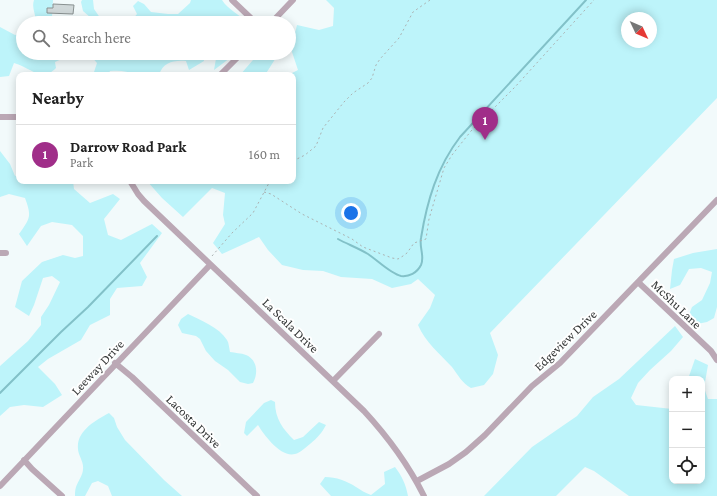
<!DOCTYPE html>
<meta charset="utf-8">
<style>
body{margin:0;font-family:"Crimson Pro",serif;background:#f6f6f6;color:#222}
.controls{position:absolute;right:12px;bottom:12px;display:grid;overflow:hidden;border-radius:8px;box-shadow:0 2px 10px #0003}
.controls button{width:36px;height:36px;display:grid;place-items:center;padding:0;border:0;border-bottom:1px solid #e0e0e0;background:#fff;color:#222;font:20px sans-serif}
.compass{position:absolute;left:621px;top:12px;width:36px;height:36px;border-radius:50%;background:#fff;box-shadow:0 2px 10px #0003;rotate:134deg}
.you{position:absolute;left:351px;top:213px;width:14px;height:14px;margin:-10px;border:3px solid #fff;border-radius:50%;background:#1a73e8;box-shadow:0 0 0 6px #1a73e833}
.badge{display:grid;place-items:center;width:26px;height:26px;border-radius:50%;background:#a02e89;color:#fff;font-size:13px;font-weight:700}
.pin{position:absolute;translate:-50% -33px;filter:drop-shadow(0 1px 2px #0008)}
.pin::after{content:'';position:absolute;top:21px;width:14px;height:12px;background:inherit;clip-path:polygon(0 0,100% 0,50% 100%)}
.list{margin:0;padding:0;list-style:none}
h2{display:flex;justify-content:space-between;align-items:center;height:52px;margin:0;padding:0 16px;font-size:17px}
h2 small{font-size:13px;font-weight:400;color:#767676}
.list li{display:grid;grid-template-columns:26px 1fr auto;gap:12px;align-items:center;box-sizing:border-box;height:60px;padding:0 16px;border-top:1px solid #e0e0e0}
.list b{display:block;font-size:15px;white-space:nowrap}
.list p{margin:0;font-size:13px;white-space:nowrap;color:#767676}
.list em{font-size:13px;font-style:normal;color:#767676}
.icon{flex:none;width:22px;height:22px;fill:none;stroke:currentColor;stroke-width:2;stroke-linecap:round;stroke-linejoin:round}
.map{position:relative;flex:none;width:717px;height:496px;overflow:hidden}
.search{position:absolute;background:#fff;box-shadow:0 2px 10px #0003;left:16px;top:16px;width:280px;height:44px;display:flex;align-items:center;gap:10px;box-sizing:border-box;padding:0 14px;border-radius:22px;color:#767676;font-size:15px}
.panel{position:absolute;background:#fff;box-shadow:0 2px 10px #0003;left:16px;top:72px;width:280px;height:112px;border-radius:8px}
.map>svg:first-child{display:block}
</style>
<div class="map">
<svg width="717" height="496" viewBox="0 0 717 496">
<rect width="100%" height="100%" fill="#f2fafb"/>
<!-- green -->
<path fill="#bdf4fa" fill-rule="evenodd" d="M34,0H53L52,17L73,23H85H35C37,14 31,9 34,0Z
M82,0H93L94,9L103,22H117L132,20L137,14L133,6L138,1L144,4L151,12L168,14H178L190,3L191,0H222C228,10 240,14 247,23H227L218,18H208L198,16L188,20L187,23H86L91,18L83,11L81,2Z
M326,0H717V98L490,333L498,355L493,374L484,385L471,388C462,383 458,375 452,367C439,353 426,343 418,325L430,308L435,295L418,279L411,284L392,288L372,279L341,277L323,271L303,270L282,265L268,250L259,237L222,254L213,243L225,224L223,215L225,193L212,188L183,217L162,198L147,181H293V75H288L298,70L291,49L297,25L319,30L333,26L334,8ZM627,18H651V42H627Z
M0,27L15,35L23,33V53H203L204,61L189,70L186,61C174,60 163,62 159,75C152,75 142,77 136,75C127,71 120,70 110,71L108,75H93L97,63L90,55L73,59L64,58L55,62L56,68C41,83 32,68 14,63L9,76L0,77Z
M217,53H234L230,58L214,70Z
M259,53H279L265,75H240Z
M0,151L10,164L15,176L19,175V181H73L74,189L90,203L113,194L120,199L104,219L108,235L121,240L152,224L162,233L140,263L147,277L142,286L117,288L110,299V315L90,325L81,340L48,359L38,367L55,384L62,395L43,407L24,405L10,407L0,416V366L28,341L41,325V317L49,305L60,282L52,276L43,278L34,305L29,316L15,307L22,281L42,262L63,255L75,258L83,256V236L72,225L52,222L41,226L27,246L19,234C30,218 32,217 25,198L9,194L0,197Z
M717,249V307L714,318L707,322L697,324L688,317L692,307L702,300L710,283L712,272L701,268L689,269L680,285L670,289L672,270L674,259L693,253Z
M188,314C200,320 219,327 227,340C229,343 229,348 230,352C235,353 241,353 246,355C258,360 258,374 253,383L248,384L240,382L228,370L215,361L206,351L200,339L196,336L182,333L178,325L181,319Z
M675,326L683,337L671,351L650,370L638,383L631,398L636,405L672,409V481H702V379H688L695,359L708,365L704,388L708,399H717V496H629L594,471L585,467L556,496H484L532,447L577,416L593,397L619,379Z
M271,400L275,402C275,419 283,429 294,440L303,437L319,422L326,425C322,433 317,438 310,444C306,447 300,453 295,454C281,458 264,435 258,425L247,436L244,433L246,422L264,403Z
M109,413L114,418L117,427L125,440L164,480L182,496H112L108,486L98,481L92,483L85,496H75C75,493 75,490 76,487C78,481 83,475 83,469C84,462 78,455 78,449C76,431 96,420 109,413Z
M395,467C402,476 406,485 408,496H331L320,484L325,477C336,477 347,481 356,487C361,490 365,493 371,495L385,484L384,472Z"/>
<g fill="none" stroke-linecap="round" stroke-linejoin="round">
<!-- stream -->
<path stroke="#82c1c8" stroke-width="2" d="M338,239C347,244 358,248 368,254C377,260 391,274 401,276C409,277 417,273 421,265C425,256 419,248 421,238C427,201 437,167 460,137L586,0
M0,393L61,332L88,307L157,236"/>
</g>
<!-- building -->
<path fill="#d0d8d9" stroke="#899191" d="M53,4L74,5L73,14L47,13V8H53Z"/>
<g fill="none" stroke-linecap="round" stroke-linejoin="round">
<!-- path -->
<path stroke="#acb2b2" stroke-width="1" stroke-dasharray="2 3" stroke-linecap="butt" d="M293,161L305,155L316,146L323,128L344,102L353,93L368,83L372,78L376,65L380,59L399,38L413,12L430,0
M264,192L271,194L302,214L352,239L363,247L392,258L398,259L403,256L407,253L414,243L426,239L429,219L444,168L452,155L471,131L515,87L594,0
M212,256L232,233L253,213L270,181"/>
<!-- street -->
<path stroke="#bba8b5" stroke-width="6" d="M232,0L256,23
M271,23L293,0
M220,75L242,53
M0,117H19
M130,181L138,194L144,201L364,411C388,437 408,464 424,496
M0,253H6
M638,282L711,351L717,360
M115,363L132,377L257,496
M333,381L379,334
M24,460L32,469L62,496
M417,481L449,464L466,452L485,435L532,386L560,363L717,200
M0,486L210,265"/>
</g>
<g text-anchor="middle" stroke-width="4" stroke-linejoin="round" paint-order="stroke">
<!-- street labels -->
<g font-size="13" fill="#333636" stroke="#fff">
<text transform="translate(677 304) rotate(44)" y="5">McShu Lane</text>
<text transform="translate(291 325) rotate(44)" y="5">La Scala Drive</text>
<text transform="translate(565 340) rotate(-44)" y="5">Edgeview Drive</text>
<text transform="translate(97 367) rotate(-47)" y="5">Leeway Drive</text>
<text transform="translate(194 421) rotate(44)" y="5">Lacosta Drive</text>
</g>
</g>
</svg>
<div class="controls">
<button>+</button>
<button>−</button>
<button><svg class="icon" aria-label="locate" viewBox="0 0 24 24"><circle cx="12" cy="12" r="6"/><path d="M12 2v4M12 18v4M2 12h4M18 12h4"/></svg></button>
</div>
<svg class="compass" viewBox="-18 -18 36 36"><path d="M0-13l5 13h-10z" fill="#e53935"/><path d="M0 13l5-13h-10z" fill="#767676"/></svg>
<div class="you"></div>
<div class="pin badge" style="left:485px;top:140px">1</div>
<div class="search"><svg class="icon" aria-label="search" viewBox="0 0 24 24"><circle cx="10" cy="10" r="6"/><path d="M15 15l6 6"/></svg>Search here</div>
<section class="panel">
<h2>Nearby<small></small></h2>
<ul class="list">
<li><span class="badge">1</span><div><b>Darrow Road Park</b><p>Park</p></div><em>160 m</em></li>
</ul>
</section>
</div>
